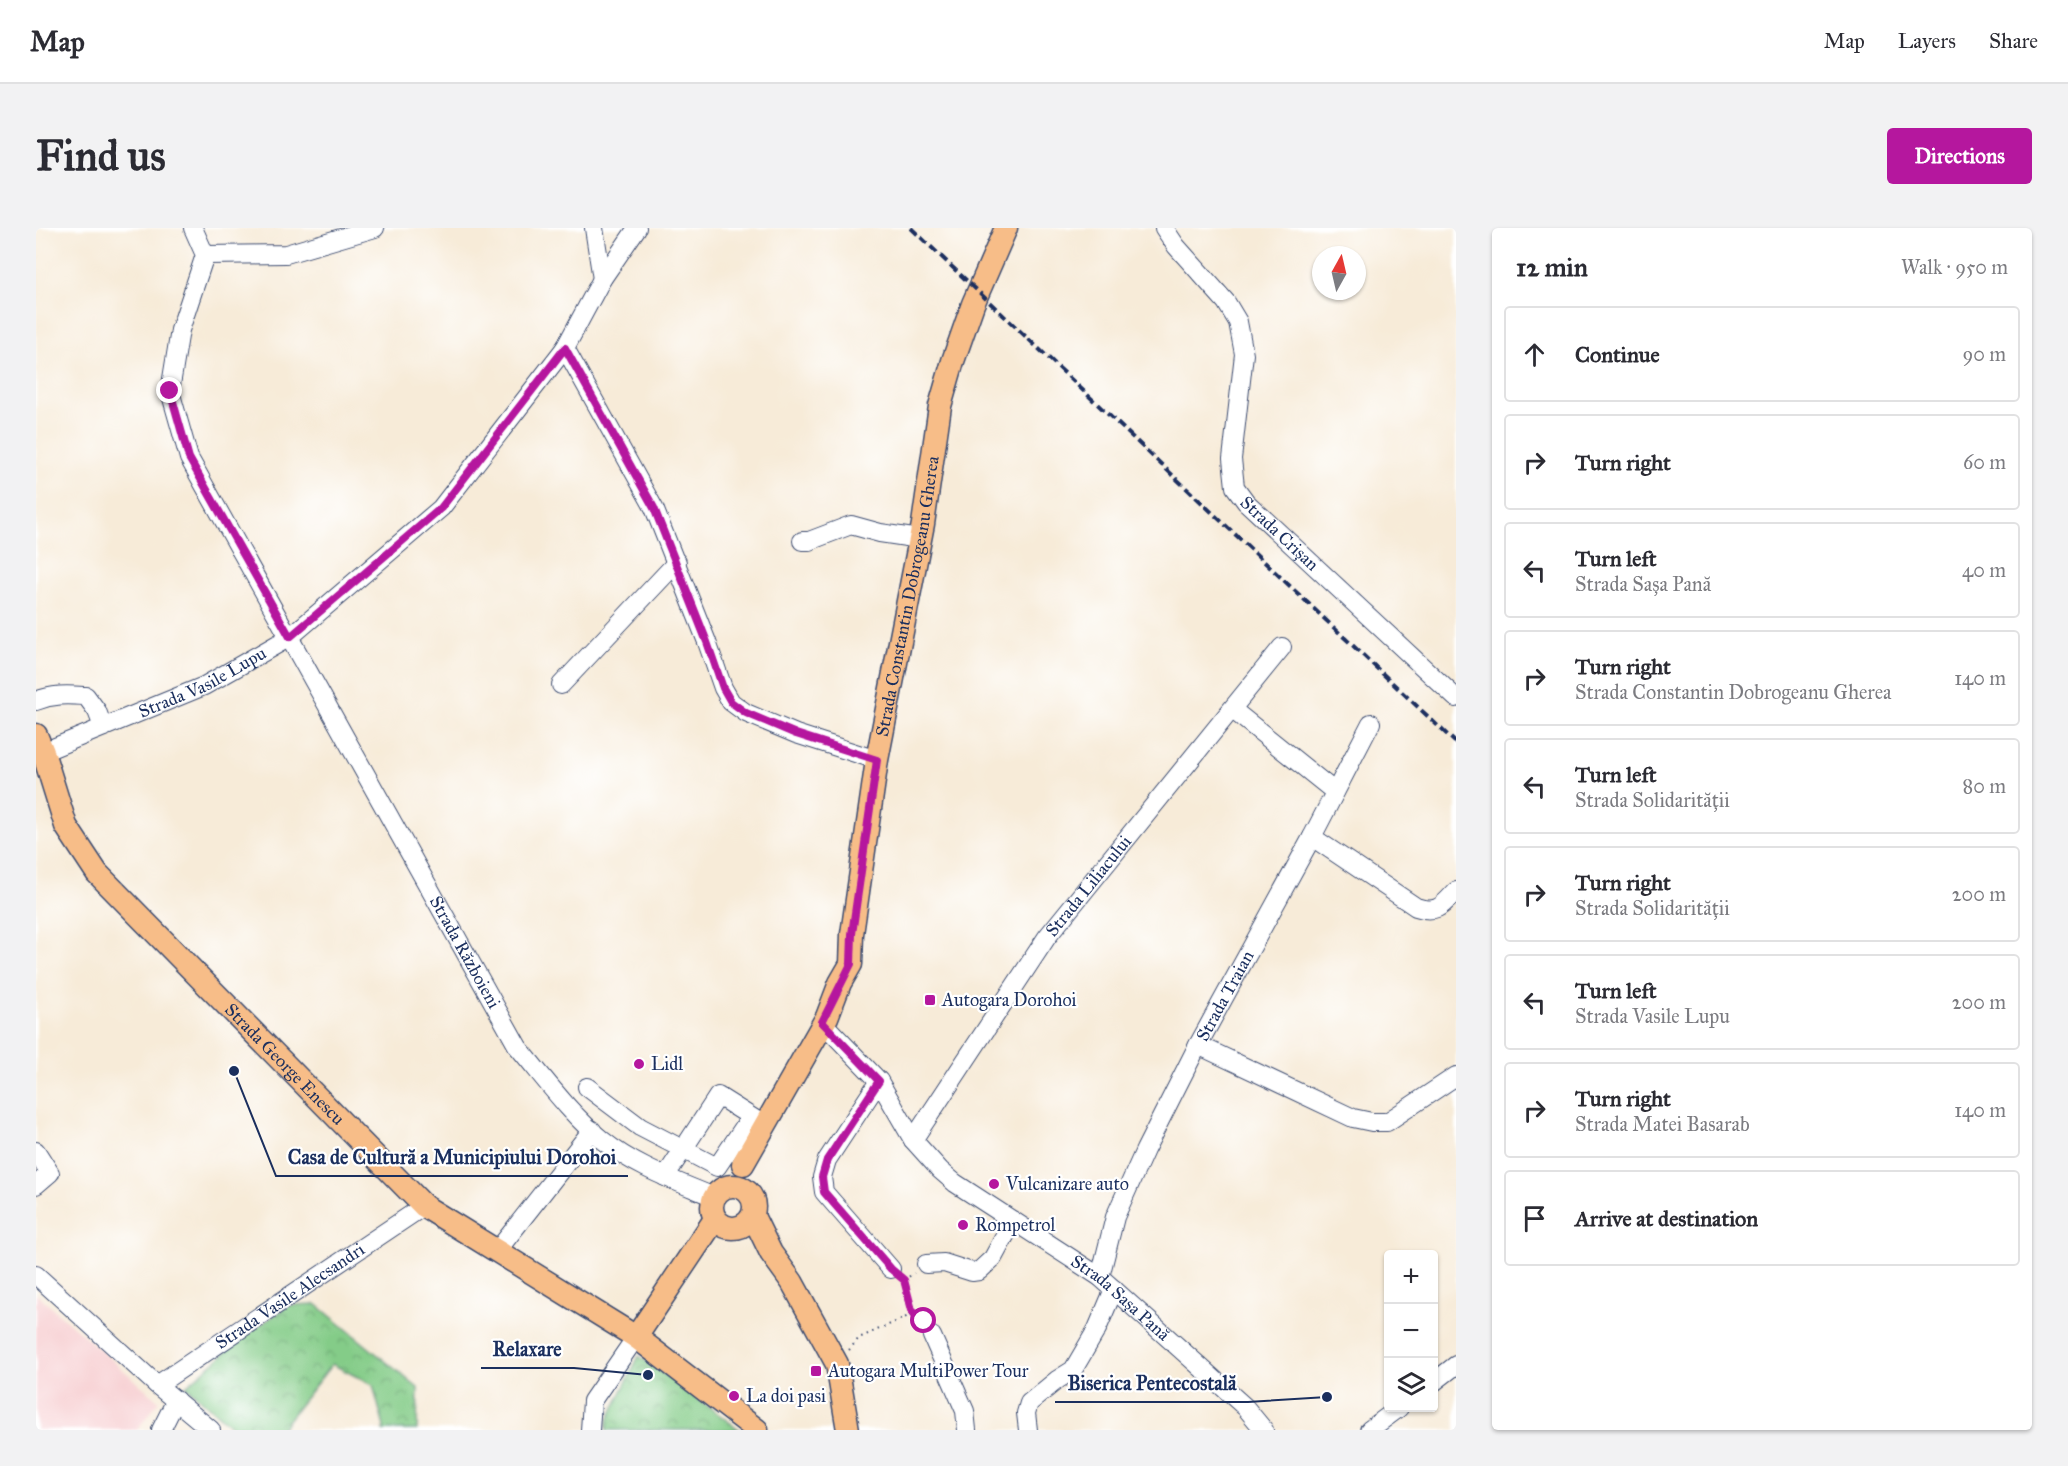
<!DOCTYPE html>
<meta charset="utf-8">
<style>
body{margin:0;font-family:"IM FELL Great Primer",serif;background:#f2f2f3;color:#2b2b33}
.controls{position:absolute;right:18px;bottom:18px;display:grid;overflow:hidden;border-radius:6px;box-shadow:0 2px 4px #0004}
.controls button{width:54px;height:54px;display:grid;place-items:center;padding:0;border:0;border-bottom:2px solid #e1e1e2;background:#fff;color:#2b2b33;font:30px sans-serif}
.compass{position:absolute;left:1276px;top:18px;width:54px;height:54px;border-radius:50%;background:#fff;box-shadow:0 2px 4px #0004;rotate:8deg}
.stop{position:absolute;width:18px;height:18px;margin:-14px;border:4px solid #b5179e;border-radius:50%;background:#fff}
.stop.end{background:#b5179e;border-color:#fff;box-shadow:0 2px 6px #0008}
.list{margin:0;padding:0;list-style:none}
h2{display:flex;justify-content:space-between;align-items:center;height:78px;margin:0;padding:0 24px;font-size:26px}
h2 small{font-size:20px;font-weight:400;color:#7c7c81}
.list li{display:grid;grid-template-columns:39px 1fr auto;gap:18px;align-items:center;box-sizing:border-box;height:96px;margin:0 12px 12px;padding:0 12px;border:2px solid #e1e1e2;border-radius:6px}
.list b{display:block;font-size:22px;white-space:nowrap}
.list p{margin:0;font-size:20px;white-space:nowrap;color:#7c7c81}
.list em{font-size:20px;font-style:normal;color:#7c7c81}
.icon{flex:none;width:33px;height:33px;fill:none;stroke:currentColor;stroke-width:2;stroke-linecap:round;stroke-linejoin:round}
.map{position:relative;flex:none;width:1420px;height:1202px;overflow:hidden;border-radius:6px}
header{display:flex;align-items:center;gap:36px;box-sizing:border-box;height:84px;padding:0 30px;background:#fff;border-bottom:2px solid #e1e1e2}
header strong{font-size:28px}
nav{display:flex;gap:33px;margin-inline-start:auto;font-size:21px}
.intro{display:flex;align-items:center;justify-content:space-between;box-sizing:border-box;height:144px;padding:0 36px}
h1{margin:0;font-size:42px}
.button{padding:15px 27px;border-radius:6px;background:#b5179e;color:#fff;font-size:21px;font-weight:700}
main{display:flex;gap:36px;padding:0 36px}
aside{flex:1;background:#fff;border-radius:6px;box-shadow:0 2px 4px #0004}
.map>svg:first-child{display:block}
</style>
<header>
<strong>Map</strong>
<nav><a>Map</a><a>Layers</a><a>Share</a></nav>
</header>
<div class="intro"><h1>Find us</h1><a class="button">Directions</a></div>
<main>
<div class="map">
<svg width="1420" height="1202" viewBox="0 0 1420 1202">
<defs>
<pattern id="park-crowns" width="20" height="18" patternUnits="userSpaceOnUse" patternTransform="scale(1.5)"><rect width="20" height="18" fill="#84cc88"/><path d="M2 6a3 3 0 1 1 6 0M12 15a3 3 0 1 1 6 0" fill="none" stroke="#6ba672"/></pattern>
</defs>
<rect width="100%" height="100%" fill="#fff"/>
<filter id="ink" filterUnits="userSpaceOnUse"><feTurbulence type="fractalNoise" baseFrequency=".0167" numOctaves="2"/><feDisplacementMap in="SourceGraphic" scale="12" xChannelSelector="R" yChannelSelector="G"/><feConvolveMatrix kernelMatrix="1 2 1 2 8 2 1 2 1" color-interpolation-filters="sRGB"/></filter>
<filter id="wash" filterUnits="userSpaceOnUse"><feTurbulence type="fractalNoise" baseFrequency=".008" numOctaves="4" result="noise"/><feDisplacementMap in="SourceGraphic" scale="24" xChannelSelector="R" yChannelSelector="G"/><feGaussianBlur stdDeviation="1.35" result="paint"/><feColorMatrix in="noise" values="0 0 0 0 0 0 0 0 0 0 0 0 0 0 0 0 0 1.4 0 .05"/><feComposite in="paint" operator="in"/></filter>
<g filter="url(#wash)">
<rect width="100%" height="100%" fill="#f7ebd8"/>
<!-- built -->
<path fill="#f7cfd1" d="M0,1066L123,1173L101,1202H0Z"/>
<!-- park -->
<path fill="url(#park-crowns)" stroke="#507e73" stroke-width="1.5" d="M280,1076L382,1160L381,1202H347L348,1199L337,1157L296,1136L244,1202H199L150,1158L209,1108L253,1077Z
M603,1128L704,1202H571V1194Z"/>
</g>
<g filter="url(#ink)">
<g fill="none" stroke-linecap="round" stroke-linejoin="round">
<defs>
<g id="minor">
<path id="s1" d="M157,0L169,27L144,102L134,163L153,230L482,819C509,851 534,886 566,912C599,939 640,953 678,969"/>
<path d="M558,0L566,51"/>
<path id="s2" d="M1128,0L1140,18L1190,74L1202,94L1208,126L1196,231L1199,259L1210,274L1420,470"/>
<path d="M169,27L250,26L339,0"/>
<path d="M529,120L618,280L671,414L687,460L695,474L710,485L760,506L841,532"/>
<path d="M766,313H773L815,297L844,305L884,311"/>
<path d="M525,457L641,334"/>
<path d="M0,473C18,466 31,467 50,468L61,483L67,499"/>
<path d="M1197,482L1299,564"/>
<path id="s3" d="M7,524L168,458L254,409L405,280L529,120L566,51L601,0"/>
<path d="M1276,609L1380,679C1401,686 1406,678 1420,663"/>
<path id="s4" d="M786,794L843,853L877,912L904,942L919,955L1064,1049L1209,1179L1228,1202"/>
<path d="M1162,817L1317,890L1336,894H1351L1420,848"/>
<path d="M843,853L791,932L786,949L788,964L855,1041"/>
<path d="M551,859L604,899L681,939L714,890"/>
<path id="s5" d="M877,912L1011,709L1246,419"/>
<path d="M0,923L14,945L0,957"/>
<path d="M629,949L682,868L725,895"/>
<path d="M461,1023L556,902"/>
<path d="M890,1036L908,1035L936,1044L943,1043L957,1030L977,993"/>
<path d="M0,1047L121,1157L175,1202"/>
<path id="s6" d="M1064,1049L1079,989L1109,922L1162,817L1276,609L1335,495"/>
<path d="M896,1108L929,1183L931,1202"/>
<path d="M1398,1154L1420,1137"/>
<path id="s7" d="M121,1157L388,978"/>
<path d="M125,1202L140,1172"/>
<path d="M554,1202L556,1173L600,1109"/>
<path d="M992,1202L990,1185L993,1175L1021,1152L1037,1142L1061,1101L1078,1061"/>
<path d="M1333,1202L1363,1180"/>
</g>
<g id="major">
<path id="s8" d="M0,507L7,524L30,598L61,645L388,978L600,1109L721,1202"/>
<path id="s9" d="M707,936L791,789L804,755L815,736L816,706L841,532L887,296L904,178L917,133L937,76L970,0"/>
<circle cx="697" cy="979" r="21"/>
<path d="M717,988L735,1025L756,1054L801,1136L812,1202"/>
<path d="M600,1109L679,991"/>
</g>
</defs>
<!-- minor casing -->
<use href="#minor" stroke="#3c4b70" stroke-width="20"/>
<!-- major casing -->
<use href="#major" stroke="#3c4b70" stroke-width="25"/>
<!-- path -->
<path stroke="#3c4b70" stroke-width="2" stroke-dasharray="1.5 4.5" stroke-linecap="butt" d="M868,1052L877,1086L890,1096
M868,1052L878,1045
M813,1122L823,1110L877,1086"/>
<!-- minor -->
<use href="#minor" stroke="#fff" stroke-width="18"/>
<!-- major -->
<use href="#major" stroke="#f7bd88" stroke-width="22"/>
<!-- rail -->
<path stroke="#1b2f5e" stroke-width="4" stroke-dasharray="9 4.5" stroke-linecap="butt" d="M875,0L1420,515"/>
</g>
</g>
<g fill="none" stroke-linecap="round" stroke-linejoin="round" filter="url(#ink)">
<!-- route -->
<path stroke="#b5179e" stroke-width="8" d="M134,163L153,230L254,409L405,280L529,120L618,280L671,414L687,460L695,474L710,485L760,506L841,532L816,706L815,736L786,794L843,853L791,932L786,949L788,964L855,1041L868,1052L877,1086L888,1093"/>
</g>
<!-- markers -->
<g fill="#b5179e" stroke="#fff" stroke-width="2">
<rect x="888" y="766" width="12" height="12" rx="3"/>
<circle cx="603" cy="836" r="6"/>
<circle cx="958" cy="956" r="6"/>
<circle cx="927" cy="997" r="6"/>
<rect x="774" y="1137" width="12" height="12" rx="3"/>
<circle cx="698" cy="1168" r="6"/>
</g>
<g text-anchor="middle" stroke-width="4.5" stroke-linejoin="round" paint-order="stroke">
<!-- street labels -->
<g font-size="18" fill="#1b2f5e" stroke="#fff">
<text dy="6" stroke="none"><textPath href="#s2" startOffset="351">Strada Crișan</textPath></text>
<text dy="6" stroke="none"><textPath href="#s9" startOffset="600">Strada Constantin Dobrogeanu Gherea</textPath></text>
<text dy="6" stroke="none"><textPath href="#s3" startOffset="174">Strada Vasile Lupu</textPath></text>
<text dy="6" stroke="none"><textPath href="#s5" startOffset="309">Strada Liliacului</textPath></text>
<text dy="6" stroke="none"><textPath href="#s1" startOffset="806">Strada Războieni</textPath></text>
<text dy="6" stroke="none"><textPath href="#s6" startOffset="309">Strada Traian</textPath></text>
<text dy="6" stroke="none"><textPath href="#s8" startOffset="420">Strada George Enescu</textPath></text>
<text dy="6" stroke="none"><textPath href="#s7" startOffset="160">Strada Vasile Alecsandri</textPath></text>
<text dy="6" stroke="none"><textPath href="#s4" startOffset="412">Strada Sașa Pană</textPath></text>
</g>
<!-- poi labels -->
<g font-size="18" fill="#1b2f5e" stroke="#fff" text-anchor="start">
<text x="906" y="778">Autogara Dorohoi</text>
<text x="615" y="842">Lidl</text>
<text x="970" y="962">Vulcanizare auto</text>
<text x="939" y="1003">Rompetrol</text>
<text x="792" y="1149">Autogara MultiPower Tour</text>
<text x="710" y="1174">La doi pasi</text>
</g>
</g>
<!-- callouts -->
<path fill="none" stroke="#1b2f5e" stroke-width="2" d="M198 843L240 948H592M612 1147L538 1140H445M1291 1169L1212 1174H1019"/>
<g fill="#1b2f5e" stroke="#fff" stroke-width="2">
<circle cx="198" cy="843" r="6"/>
<circle cx="612" cy="1147" r="6"/>
<circle cx="1291" cy="1169" r="6"/>
</g>
<g font-size="20" text-anchor="middle" font-weight="bold" fill="#1b2f5e" stroke="#fff" stroke-width="4.5" stroke-linejoin="round" paint-order="stroke">
<text x="416" y="936">Casa de Cultură a Municipiului Dorohoi</text>
<text x="491" y="1128">Relaxare</text>
<text x="1116" y="1162">Biserica Pentecostală</text>
</g>
</svg>
<div class="controls">
<button>+</button>
<button>−</button>
<button><svg class="icon" aria-label="layers" viewBox="0 0 24 24"><path d="M12 4l9 5-9 5-9-5zM3 14l9 5 9-5"/></svg></button>
</div>
<svg class="compass" viewBox="-18 -18 36 36"><path d="M0-13l5 13h-10z" fill="#e53935"/><path d="M0 13l5-13h-10z" fill="#7c7c81"/></svg>
<div class="stop" style="left:888px;top:1093px"></div>
<div class="stop end" style="left:134px;top:163px"></div>
</div>
<aside>
<h2>12 min<small>Walk · 950 m</small></h2>
<ul class="list">
<li><svg class="icon" aria-label="ahead" viewBox="0 0 24 24"><path d="M12 20V5M6 11l6-6 6 6"/></svg><div><b>Continue</b></div><em>90 m</em></li>
<li><svg class="icon" aria-label="right" viewBox="0 0 24 24"><path d="M7 20v-9h11M14 6l5 5-5 5"/></svg><div><b>Turn right</b></div><em>60 m</em></li>
<li><svg class="icon" aria-label="left" viewBox="0 0 24 24"><path d="M17 20v-9H6M10 6l-5 5 5 5"/></svg><div><b>Turn left</b><p>Strada Sașa Pană</p></div><em>40 m</em></li>
<li><svg class="icon" aria-label="right" viewBox="0 0 24 24"><path d="M7 20v-9h11M14 6l5 5-5 5"/></svg><div><b>Turn right</b><p>Strada Constantin Dobrogeanu Gherea</p></div><em>140 m</em></li>
<li><svg class="icon" aria-label="left" viewBox="0 0 24 24"><path d="M17 20v-9H6M10 6l-5 5 5 5"/></svg><div><b>Turn left</b><p>Strada Solidarității</p></div><em>80 m</em></li>
<li><svg class="icon" aria-label="right" viewBox="0 0 24 24"><path d="M7 20v-9h11M14 6l5 5-5 5"/></svg><div><b>Turn right</b><p>Strada Solidarității</p></div><em>200 m</em></li>
<li><svg class="icon" aria-label="left" viewBox="0 0 24 24"><path d="M17 20v-9H6M10 6l-5 5 5 5"/></svg><div><b>Turn left</b><p>Strada Vasile Lupu</p></div><em>200 m</em></li>
<li><svg class="icon" aria-label="right" viewBox="0 0 24 24"><path d="M7 20v-9h11M14 6l5 5-5 5"/></svg><div><b>Turn right</b><p>Strada Matei Basarab</p></div><em>140 m</em></li>
<li><svg class="icon" aria-label="arrive" viewBox="0 0 24 24"><path d="M6 21V4h12l-3 4 3 4H6"/></svg><div><b>Arrive at destination</b></div></li>
</ul>
</aside>
</main>
